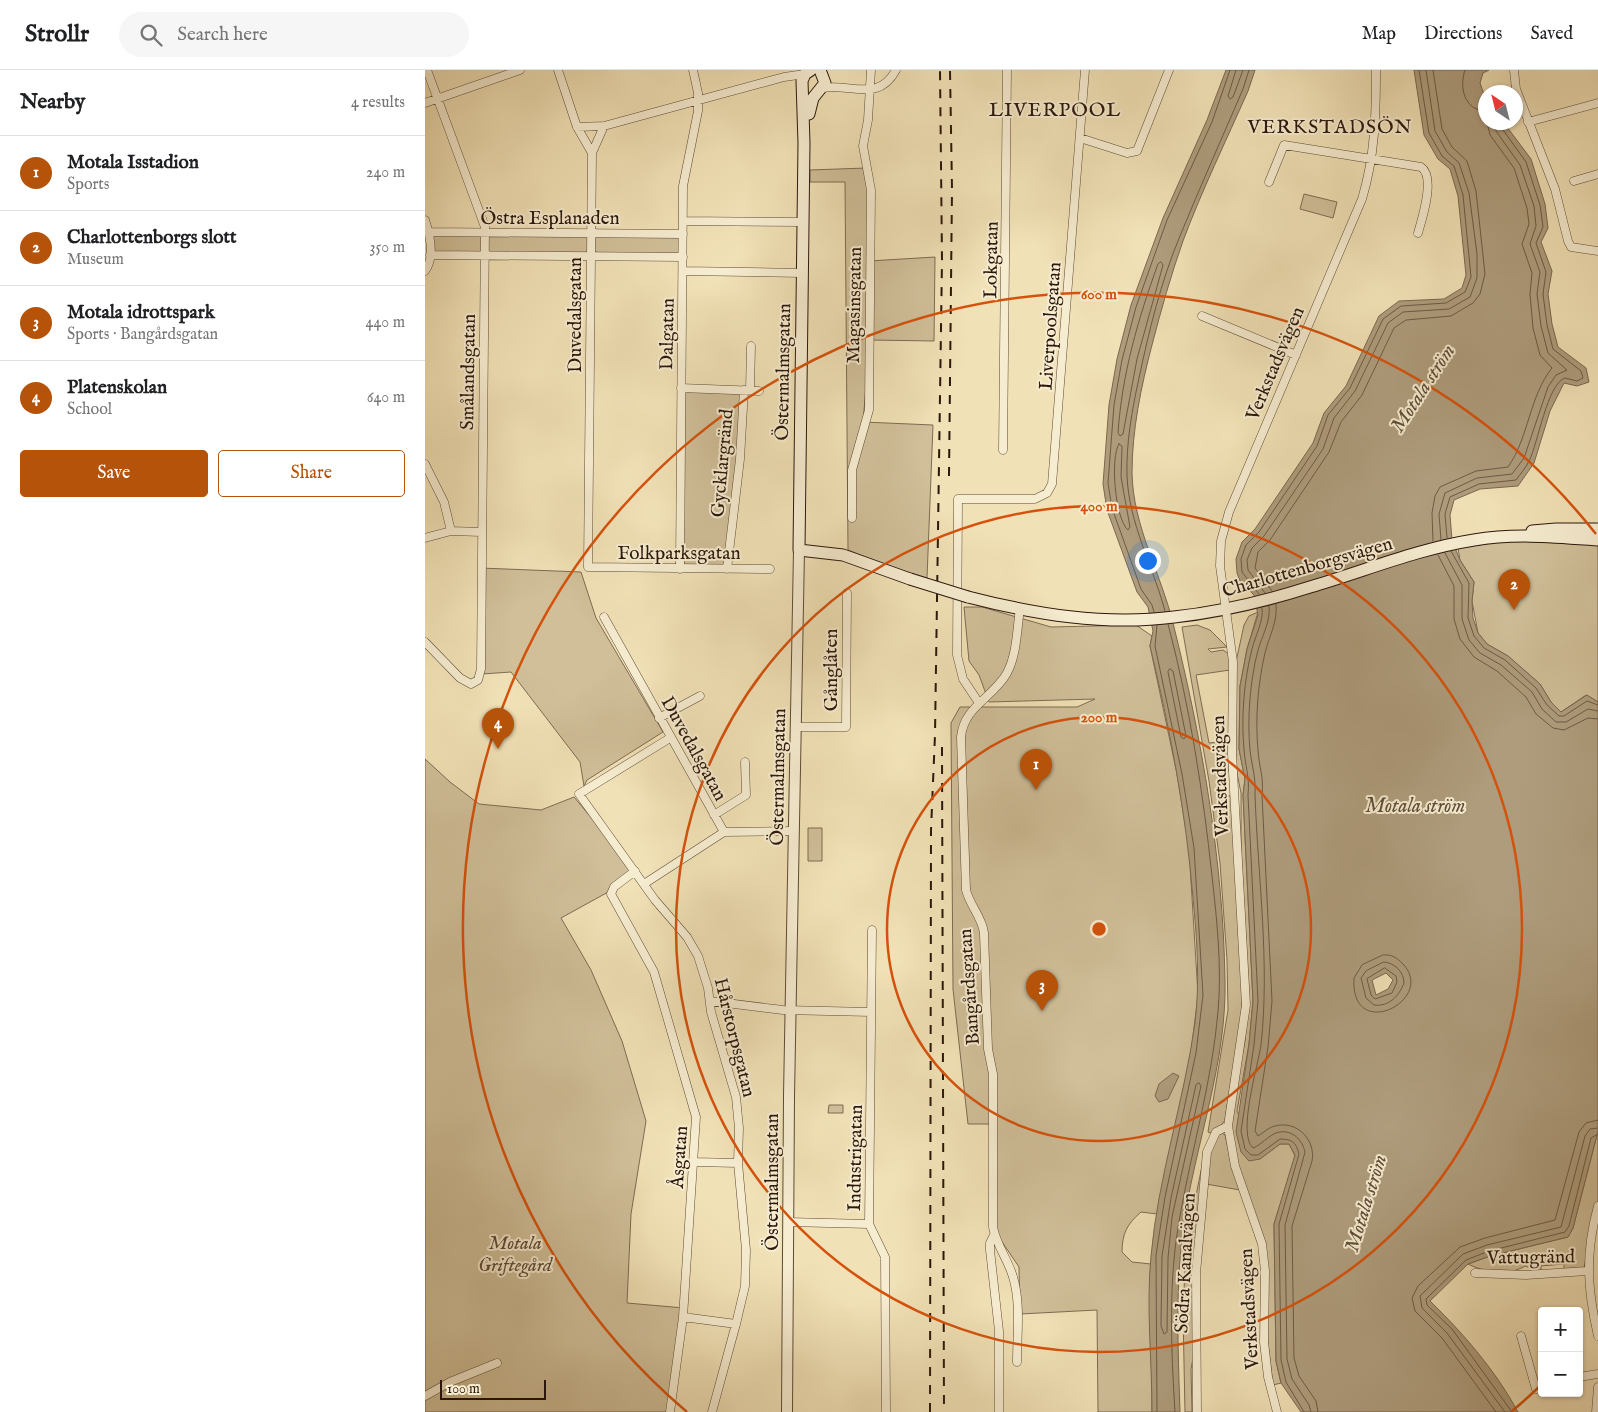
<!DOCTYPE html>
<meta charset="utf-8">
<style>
body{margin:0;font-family:"IM FELL English",serif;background:#f6f6f6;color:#202124}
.controls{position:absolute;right:15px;bottom:15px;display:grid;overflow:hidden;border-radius:5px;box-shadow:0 1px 4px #0004}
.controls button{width:45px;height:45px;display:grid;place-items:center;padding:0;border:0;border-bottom:1px solid #e0e0e0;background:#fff;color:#202124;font:25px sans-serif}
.compass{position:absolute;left:1053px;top:15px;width:45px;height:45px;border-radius:50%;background:#fff;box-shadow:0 1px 4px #0004;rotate:325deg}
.scale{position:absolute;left:15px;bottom:12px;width:106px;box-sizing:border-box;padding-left:5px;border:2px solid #2c170c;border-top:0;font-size:14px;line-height:18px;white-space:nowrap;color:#2c170c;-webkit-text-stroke:4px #f6ecd0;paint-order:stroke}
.you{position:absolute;left:722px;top:490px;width:18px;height:18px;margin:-12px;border:4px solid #fff;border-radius:50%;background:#1a73e8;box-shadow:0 0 0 8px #1a73e833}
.badge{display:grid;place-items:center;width:32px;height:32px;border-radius:50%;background:#b45309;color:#fff;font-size:16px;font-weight:700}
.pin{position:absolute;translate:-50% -41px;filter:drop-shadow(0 1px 2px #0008)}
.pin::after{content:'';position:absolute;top:26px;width:18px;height:15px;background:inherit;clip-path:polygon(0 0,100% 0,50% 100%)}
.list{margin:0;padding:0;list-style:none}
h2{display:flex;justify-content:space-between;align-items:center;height:65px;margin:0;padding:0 20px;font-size:21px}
h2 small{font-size:16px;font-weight:400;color:#757577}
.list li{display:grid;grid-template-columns:32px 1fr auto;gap:15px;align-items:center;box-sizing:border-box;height:75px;padding:0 20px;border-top:1px solid #e0e0e0}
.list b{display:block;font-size:19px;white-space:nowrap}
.list p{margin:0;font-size:16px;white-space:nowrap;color:#757577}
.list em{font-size:16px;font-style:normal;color:#757577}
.actions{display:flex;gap:10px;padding:15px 20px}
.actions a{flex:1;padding:11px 0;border:1px solid #b45309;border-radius:5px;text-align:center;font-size:18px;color:#b45309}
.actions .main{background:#b45309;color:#fff}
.icon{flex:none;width:28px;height:28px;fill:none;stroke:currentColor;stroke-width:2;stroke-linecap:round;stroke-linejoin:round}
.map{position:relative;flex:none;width:1173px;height:1342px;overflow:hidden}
header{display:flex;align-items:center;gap:30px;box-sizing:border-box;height:70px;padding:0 25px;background:#fff;border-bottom:1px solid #e0e0e0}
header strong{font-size:24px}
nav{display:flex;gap:28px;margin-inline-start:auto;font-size:18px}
.search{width:350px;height:45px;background:#f6f6f6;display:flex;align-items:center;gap:12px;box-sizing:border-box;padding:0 18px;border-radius:28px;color:#757577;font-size:19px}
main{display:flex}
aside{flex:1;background:#fff}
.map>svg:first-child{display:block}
</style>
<header>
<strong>Strollr</strong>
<div class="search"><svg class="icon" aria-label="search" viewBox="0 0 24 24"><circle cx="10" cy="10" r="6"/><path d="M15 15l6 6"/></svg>Search here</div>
<nav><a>Map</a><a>Directions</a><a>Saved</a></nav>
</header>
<main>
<aside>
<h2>Nearby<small>4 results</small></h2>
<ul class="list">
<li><span class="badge">1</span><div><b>Motala Isstadion</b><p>Sports</p></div><em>240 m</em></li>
<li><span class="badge">2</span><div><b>Charlottenborgs slott</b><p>Museum</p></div><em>350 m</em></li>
<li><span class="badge">3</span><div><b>Motala idrottspark</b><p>Sports · Bangårdsgatan</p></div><em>440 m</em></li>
<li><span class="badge">4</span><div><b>Platenskolan</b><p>School</p></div><em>640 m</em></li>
</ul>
<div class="actions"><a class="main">Save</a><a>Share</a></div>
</aside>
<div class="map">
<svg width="1173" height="1342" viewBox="0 0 1173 1342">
<rect width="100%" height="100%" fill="#f1e1b6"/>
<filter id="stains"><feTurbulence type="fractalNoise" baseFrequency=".004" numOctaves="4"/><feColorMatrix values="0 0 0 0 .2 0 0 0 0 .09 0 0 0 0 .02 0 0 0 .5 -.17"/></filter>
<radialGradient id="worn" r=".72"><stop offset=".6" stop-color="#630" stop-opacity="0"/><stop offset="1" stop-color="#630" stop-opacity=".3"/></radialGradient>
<!-- green -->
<path fill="#d0bf99" stroke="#7e6b52" d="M441,98L447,116L444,191L510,187L509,271L445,270L438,352L508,355L502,508L469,498L423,480L420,112H385V100Z
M879,124L912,132L908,148L875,139Z
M3,161H257V184L5,183Z
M255,315L319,317L304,495L252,498Z
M1101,471L1173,474V632L1161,625L1136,642L1126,632L1115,614L1083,586L1062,574L1053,563L1047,531L1049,512L1035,490L1033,478L1074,472Z
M55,498L156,502L171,548L238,662L162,710L159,716L155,692L86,602L57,604Z
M539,537H557L626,557L711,555L727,566L725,576L752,704L764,779L773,925L766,982L732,1144L716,1142C702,1154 697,1164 697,1182L707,1192L726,1194L727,1342H673L672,1240L595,1244L594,1197L565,1154L568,1054H543L528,919L526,653L535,637H652L670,629L564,632L554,605L544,591Z
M833,542L822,579L815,616L814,679L820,709L818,725L828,931L824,974L812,1041L835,1089L855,1074H864L870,1086L849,1154L851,1291L856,1313L848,1315L842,1266L841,1178L812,1091L806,1055L807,1038L820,971L824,925L816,782V723L810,693L811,592L819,555L824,546Z
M772,555L785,560L802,577L783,579L786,582L798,580L804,584L805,600L771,605L784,673L805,671L804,700C797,708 787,715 794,725L806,726L817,909V940L800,1050L795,1057L785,1063L783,1062L803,940L802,890L795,793L784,711L757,557Z
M0,689L25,712L54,734L116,740L149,727L210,800L185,821L136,848L166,900L197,971L221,1051L206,1144L202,1233L259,1238L248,1342H0Z
M383,758H397V791H383Z
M404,1035H418V1043H403Z
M1173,1061V1132L1159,1198L1139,1199V1194L1116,1196V1202L1100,1196C1085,1206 1058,1202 1043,1194L1065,1186L1143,1167L1148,1158Z
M797,1063L800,1065L807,1097L815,1120L781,1114L784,1080L791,1064Z
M779,1086L769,1283L766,1299L767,1342H760L758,1243L761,1175Z"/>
<!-- water -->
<path fill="#ae9c7c" stroke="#7a674f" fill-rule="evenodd" d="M801,0H830L823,21C801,71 777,120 758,171C746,205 736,240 727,275C716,317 707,360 707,403C708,456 736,504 748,553C777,669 798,790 800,910C802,992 771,1072 759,1152C750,1214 753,1279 755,1342H727C727,1290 721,1237 726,1186C733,1107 759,1031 770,953C775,912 772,870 768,828C761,743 745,659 725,576L728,561L723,537L712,522L682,440L678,414L684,335L692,289L706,235L738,148L782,50Z
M989,0H1064L1058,3L1055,13L1060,27V52L1079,53L1106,89L1120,134L1123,158L1116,172L1127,201L1123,224L1127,254L1133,277L1161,298L1164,312L1152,316L1139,313L1125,341L1109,393L1093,416L1055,419L1029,430L1025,445L1027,470L1035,490L1049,512L1047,531L1048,548L1053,563L1062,574L1083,586L1115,614L1126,632L1136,642L1162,625L1173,632V1061L1148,1158L1143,1167L1065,1186L1043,1194L1005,1231C1038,1263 1071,1301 1093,1342H876L856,1313L851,1291L849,1154L870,1085L864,1074H855L835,1089L824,1091L816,1082L811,1062L824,974L828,931L818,725L820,709L814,679L815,616L822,579L833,545L829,525L815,511L812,503L811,489L817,472L830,459L888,373L899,343L921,316L954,246L974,231L1019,229L1037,218L1041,205L1033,126L1025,99L1013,89L999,65ZM961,903L968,910L963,919L951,925L947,910Z
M748,1003L754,1006L743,1029L734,1032L730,1026L734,1014Z"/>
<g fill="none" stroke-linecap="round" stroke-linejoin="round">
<!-- shore -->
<path stroke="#6d5a44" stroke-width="1" d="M811,0L803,26L805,29L808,27L818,0
M1040,0C1034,17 1039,40 1060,41
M736,192L738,195L712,289L698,364L695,366L693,363C697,304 713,249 733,194Z
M694,374L697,376L696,407L705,457L703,460C690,449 685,387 694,374Z
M1022,468L1020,444L1025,427L1054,414L1091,410C1095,404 1101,398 1104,391C1113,374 1122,314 1140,308L1152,311L1158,308L1156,301L1128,279L1122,255L1118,224L1121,202L1111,173L1118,157L1115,135L1101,92L1076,57L1075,52
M1016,470L1014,444L1020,423L1052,408L1087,404L1099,388L1123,317L1131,305L1142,300L1123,283L1116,256L1112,224L1115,202L1105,174L1111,156L1109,136L1095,95L1071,61L1069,52
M1008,471L1007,443L1010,426L1015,417L1051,401L1083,397C1104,367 1104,327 1127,298L1115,285L1108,258L1105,224L1107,203L1097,174L1104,154L1102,138L1089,98L1065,65L1062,52
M1026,481L1044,513L1043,548L1049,566L1059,578L1080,590L1111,618L1122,635L1134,646H1139L1162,631L1173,635
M1020,483L1037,515V549L1044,570L1055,583L1076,595L1107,622L1117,639L1131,652H1141L1163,639L1173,641
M1013,485L1029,516V549L1035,569L1049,587L1072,601L1101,627L1111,644L1128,658L1139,660L1163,648L1173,649
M847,521L830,498L833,482L845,470L904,382L916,352L937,325L969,258L981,250L1026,246L1048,233L1055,224L1060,204L1051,121L1042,91L1027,77L1017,59L1008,0
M840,523L823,500L822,490L827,478L839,466L898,379L909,348L930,321L963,253L978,242L1024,239L1045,227L1052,208V184L1044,123L1034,93L1022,82L1010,61L1001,0
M834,524L817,502L816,489L821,475L834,462L892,376L903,345L925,318L958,249L976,236L1021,233L1040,222L1046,207L1038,125L1029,96L1017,86L1004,63L994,0
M851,534C853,552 844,566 840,583C833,613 830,648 833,680C834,698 839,706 837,725L847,931L843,977L830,1061L833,1066C838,1063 844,1057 850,1056C872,1050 891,1070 887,1091L867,1156L869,1288L874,1306L891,1331L893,1342
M844,536C846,551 837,566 833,580C825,611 822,648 825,680C827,698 831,706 830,725C833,808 845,893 836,975C833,996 812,1064 828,1078C836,1075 843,1066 851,1063C866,1058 877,1069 880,1082L860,1155L862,1289L867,1309L884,1335L886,1342
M837,538C839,551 830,566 827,579C819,610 816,647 819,679C820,696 825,707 823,725L833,931L829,975L816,1061L820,1079L826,1085H833L855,1069C867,1069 871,1072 874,1084L854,1154L856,1290L861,1312L879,1342
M740,541C728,496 704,454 702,406C701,373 707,340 714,308C724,261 736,211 755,166C775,117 797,68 818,19L824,0
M729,542L727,535L716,519L687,438L683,413L689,335L697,290L711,237L742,150L787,52L805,0
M743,554C765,637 778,722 787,806C792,851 797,897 793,942C787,1011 767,1078 755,1146C743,1209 746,1278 750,1342
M745,599L748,601L761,666L759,669L756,667L743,602Z
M958,885C967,884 972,888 978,894C1012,930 925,974 929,908L937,895Z
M959,892C970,893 979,902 979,913C974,926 964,937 949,935L941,928L936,908L941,901Z
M960,898L971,906L972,912L967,923L950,929L946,925L942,909Z
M774,1013L776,1016L747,1147L743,1188L742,1262L739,1264L736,1256L737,1186L746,1128L771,1015Z
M732,1342L731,1185L740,1127L771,983L778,925L769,778L757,704L730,576L732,555
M1071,1342L1017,1268L990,1241L987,1228L993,1216L1035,1177L1060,1168L1130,1150L1154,1062L1161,1053L1173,1050
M1080,1342L1022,1263L997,1238L995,1226L1038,1184L1062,1175L1136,1157L1160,1066L1165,1059L1173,1058
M1087,1342L1027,1259L1002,1235L1001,1229L1041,1190L1064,1181L1140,1162L1144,1156L1166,1068L1173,1064"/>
<defs>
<path id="minor" d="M133,0L152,57L167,83L163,497L345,499
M1089,0L1091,19L1130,119L1143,171L1146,177L1173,181
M398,18C426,13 453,33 471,0
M0,33L95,0
M1103,52L1173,33
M152,57L179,56L359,7L380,4
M655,68L702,83L712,81L744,0
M167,83L179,56
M1149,111L1173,104
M844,112L859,75L996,97C1011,107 997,149 993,163
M0,150C5,165 10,187 0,201
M258,151L377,152
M4,162L258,164
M5,185L258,187
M258,201L376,203
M777,246L871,285
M256,318L334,321
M325,320L326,276
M578,380L582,0
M0,394L19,432L26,461
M427,448V400L444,340L446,120L438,76L443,50L446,0
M0,468L26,461L56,462
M255,499L258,116L273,41V23L268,0
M302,499L315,389L319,320
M179,547L299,762L369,761
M0,572L35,608L46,614L53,610L56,599L60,157L2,0
M554,633L538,609L532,585L533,429H610L622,423L627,414L660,0
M234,648L275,626
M370,657H421L422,523
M245,668L154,724L230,830L262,867L273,886L283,918L286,942L311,1027L314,1058L313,1093L321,1180L320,1216L311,1254L287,1342
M289,745L321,725L320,692
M210,801L189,817L186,824L229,902L271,1047L258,1247L245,1342
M219,814L299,762
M447,860L444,1154L460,1187L461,1342
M285,931L358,940L446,942
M269,1092L313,1093
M1173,1136C1160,1184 1162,1218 1173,1266
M363,1152L444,1154
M569,1165L565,1173V1180L574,1261V1342
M1050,1203L1101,1205L1162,1201
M258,1247L311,1254
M1096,1266L1111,1319L1117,1318
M592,1292C592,1265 596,1233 588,1207C583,1189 571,1175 568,1157V1004L563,979L559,863C557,847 545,836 541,820L536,667C539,636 568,628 582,603C592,584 592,559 595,538
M1154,1307L1173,1304
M0,1326L25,1312L72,1293
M772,1342L771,1203L782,1082L791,1062L803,1056
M852,1342L843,1307L839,1272L840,1201L837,1174L810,1096L803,1056L821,935L807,684L808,592L795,496L796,471L804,442L937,129C950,86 951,45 951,0
M1171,1342L1173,1317"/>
<path id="tertiary" d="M362,1342L364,1026L374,480"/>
<path id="secondary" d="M386,0L380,4L377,11L379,73L374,480L418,485L485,509
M384,44L388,28L400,13L395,0
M1107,461L1131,459H1173
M543,527C609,544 680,556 749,547C795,542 841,531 885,517C940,501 992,479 1049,470C1089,463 1132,467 1173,470"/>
</defs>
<!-- minor casing -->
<use href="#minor" stroke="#5d4a36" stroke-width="9"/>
<!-- tertiary casing -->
<use href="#tertiary" stroke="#5d4a36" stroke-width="12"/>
<!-- secondary casing -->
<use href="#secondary" stroke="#2c170c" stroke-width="13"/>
<!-- minor -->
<use href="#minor" stroke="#f6ecd0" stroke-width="8"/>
<!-- tertiary -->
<use href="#tertiary" stroke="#f6ecd0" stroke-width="10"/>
<!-- secondary -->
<use href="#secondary" stroke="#f6ecd0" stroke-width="11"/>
<!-- rail -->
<path stroke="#2c170c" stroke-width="2" stroke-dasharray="9 9" stroke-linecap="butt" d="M524,406L527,119L525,0
M517,677L519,1342
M505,1342L506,760L510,665L517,190L515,0"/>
<defs>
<path id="secondary-bridge" d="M485,509L543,527"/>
</defs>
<!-- secondary-bridge casing -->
<use href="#secondary-bridge" stroke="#2c170c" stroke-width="13" stroke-linecap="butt"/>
<!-- secondary-bridge -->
<use href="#secondary-bridge" stroke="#f6ecd0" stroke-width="11"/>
</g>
<!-- distance rings -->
<g fill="none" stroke="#d5520c" stroke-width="2.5">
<circle cx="674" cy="859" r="212"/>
<circle cx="674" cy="859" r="423"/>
<path d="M1115 1316A635 635 0 0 1 1086 1342M262 1342A635 635 0 1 1 1171 464"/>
</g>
<g text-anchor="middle" stroke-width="4" stroke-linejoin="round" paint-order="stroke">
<!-- street labels -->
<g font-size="19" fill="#2c170c" stroke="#f6ecd0">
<text x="125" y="154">Östra Esplanaden</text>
<text transform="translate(565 190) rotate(-89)" y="7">Lokgatan</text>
<text transform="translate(428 235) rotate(-89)" y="7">Magasinsgatan</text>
<text transform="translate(149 245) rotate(-90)" y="7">Duvedalsgatan</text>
<text transform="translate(624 256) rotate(-86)" y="7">Liverpoolsgatan</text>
<text transform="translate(241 264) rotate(-89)" y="7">Dalgatan</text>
<text transform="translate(849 293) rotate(-67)" y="7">Verkstadsvägen</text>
<text transform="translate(42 302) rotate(-89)" y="7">Smålandsgatan</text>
<text transform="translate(357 302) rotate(-89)" y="7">Östermalmsgatan</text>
<text transform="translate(296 393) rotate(-85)" y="7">Gycklargränd</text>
<text x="254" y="489">Folkparksgatan</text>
<text transform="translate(882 496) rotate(-16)" y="7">Charlottenborgsvägen</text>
<text transform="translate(405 600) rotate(-90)" y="7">Gånglåten</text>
<text transform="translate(270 678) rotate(61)" y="7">Duvedalsgatan</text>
<text transform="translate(794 706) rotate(-92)" y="7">Verkstadsvägen</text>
<text transform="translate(352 707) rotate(-89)" y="7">Östermalmsgatan</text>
<text transform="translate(543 917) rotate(-94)" y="7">Bangårdsgatan</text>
<text transform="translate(311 967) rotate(76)" y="7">Hårstorpsgatan</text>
<text transform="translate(253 1087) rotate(-86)" y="7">Åsgatan</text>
<text transform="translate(429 1088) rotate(-89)" y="7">Industrigatan</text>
<text transform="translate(346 1112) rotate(-90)" y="7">Östermalmsgatan</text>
<text transform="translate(1106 1186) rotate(-1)" y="7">Vattugränd</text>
<text transform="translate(759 1193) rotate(-87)" y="7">Södra Kanalvägen</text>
<text transform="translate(823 1239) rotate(-93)" y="7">Verkstadsvägen</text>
</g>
<!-- park labels -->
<g font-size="19" font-style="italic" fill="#5d4936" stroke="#f6ecd0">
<text x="90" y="1179">Motala<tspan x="90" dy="22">Griftegård</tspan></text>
</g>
<!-- neighbourhood labels -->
<g font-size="20" letter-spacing="1" fill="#2c170c" stroke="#f6ecd0">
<text x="630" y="46">LIVERPOOL</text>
<text x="905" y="63">VERKSTADSÖN</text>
</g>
<!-- water labels -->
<g font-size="20" font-style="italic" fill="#604c39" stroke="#f6ecd0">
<text transform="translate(997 318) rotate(-57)" y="7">Motala ström</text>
<text x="990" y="742">Motala ström</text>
<text transform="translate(940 1133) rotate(-73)" y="7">Motala ström</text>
</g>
</g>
<circle cx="674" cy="859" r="8" fill="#d5520c" stroke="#f6ecd0" stroke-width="2.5"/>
<g font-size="15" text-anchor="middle" font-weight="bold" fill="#d5520c" stroke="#f6ecd0" stroke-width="4" stroke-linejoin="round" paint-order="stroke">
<text x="674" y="229">600 m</text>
<text x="674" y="441">400 m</text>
<text x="674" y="652">200 m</text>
</g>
<rect width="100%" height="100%" filter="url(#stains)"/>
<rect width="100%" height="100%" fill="url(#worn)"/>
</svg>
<div class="controls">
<button>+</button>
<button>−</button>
</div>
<svg class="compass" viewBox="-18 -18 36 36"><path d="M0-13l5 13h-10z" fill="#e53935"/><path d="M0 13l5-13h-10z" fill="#757577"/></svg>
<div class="scale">100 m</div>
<div class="you"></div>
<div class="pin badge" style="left:611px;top:720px">1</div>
<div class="pin badge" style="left:1089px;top:540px">2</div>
<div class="pin badge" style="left:617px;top:941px">3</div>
<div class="pin badge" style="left:73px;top:679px">4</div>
</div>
</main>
